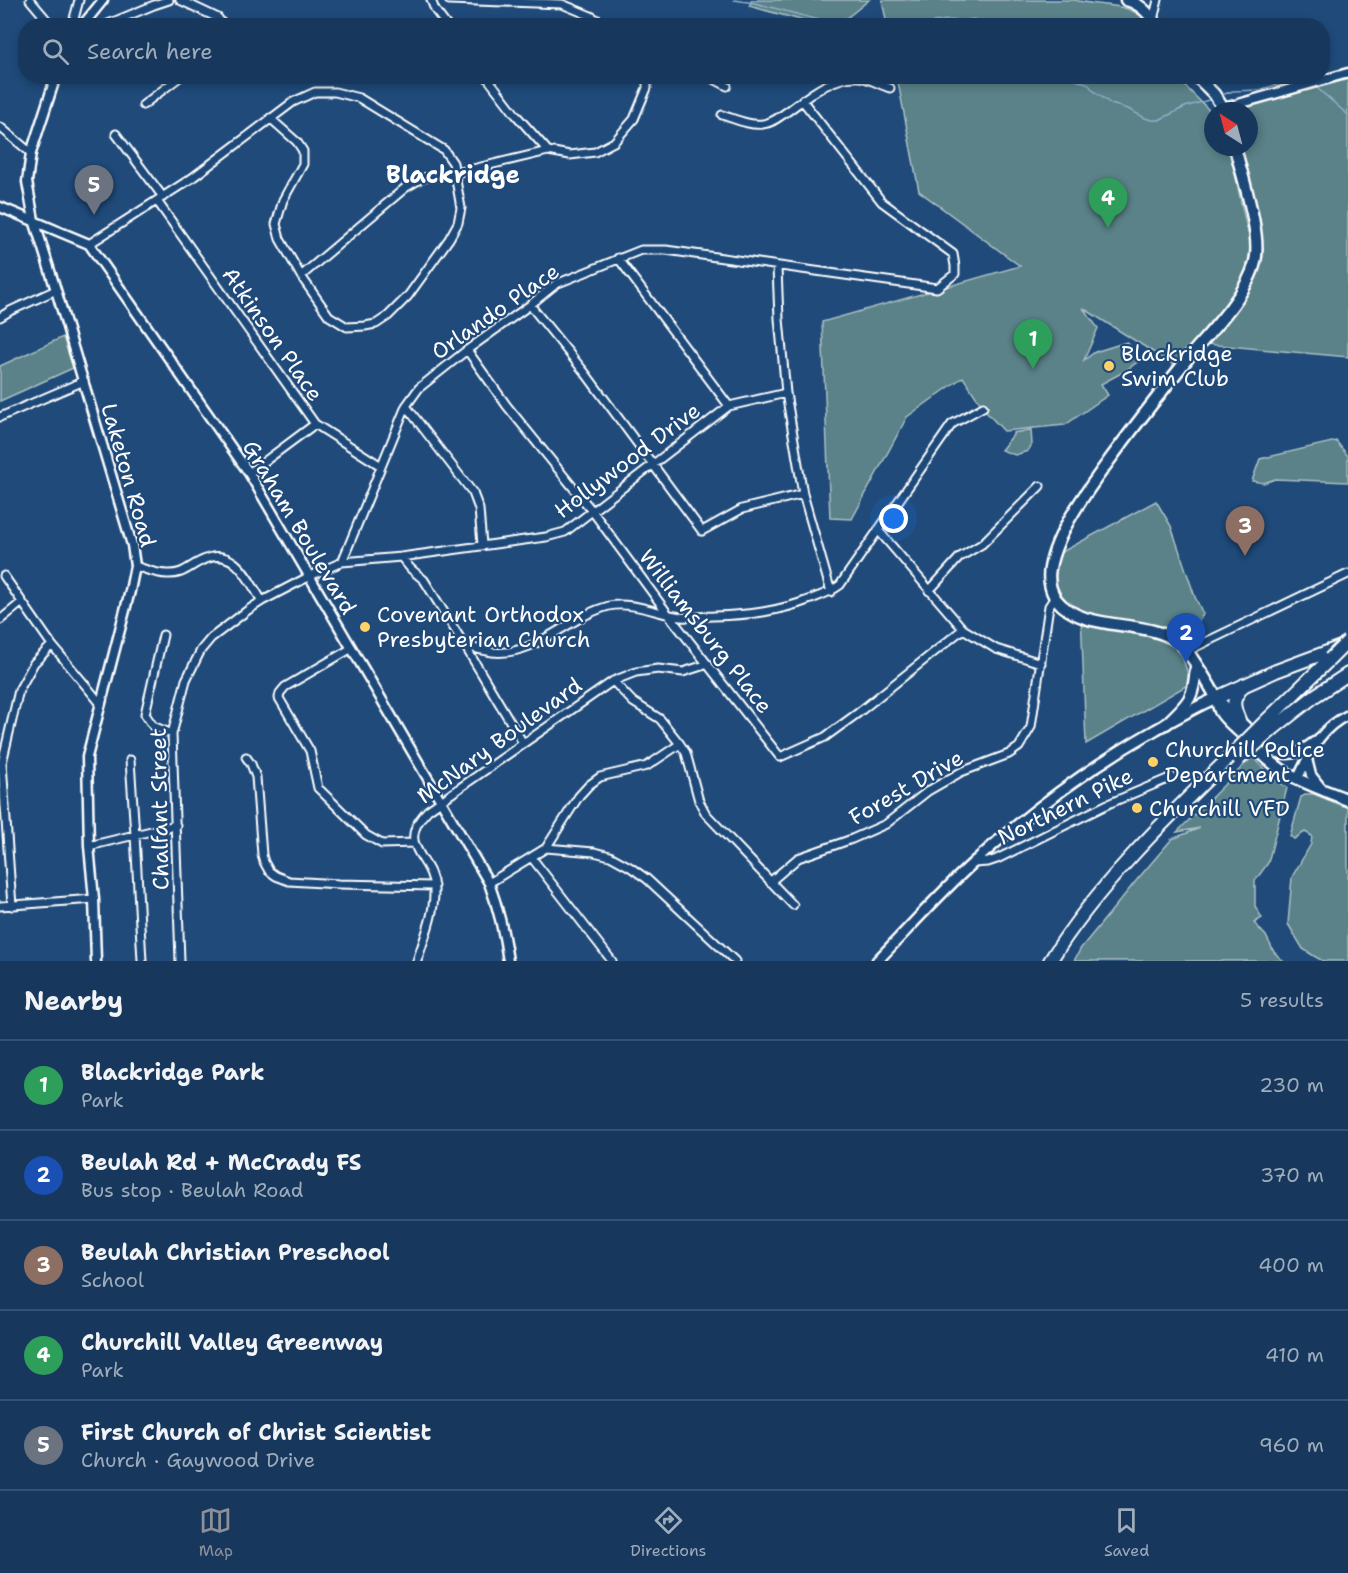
<!DOCTYPE html>
<meta charset="utf-8">
<style>
body{margin:0;font-family:"Shantell Sans",sans-serif;background:#203f62;color:#f1f3f6}
.compass{position:absolute;left:1204px;top:102px;width:54px;height:54px;border-radius:50%;background:#17385c;box-shadow:0 3px 9px #0003;rotate:324deg}
.you{position:absolute;left:894px;top:519px;width:21px;height:21px;margin:-15px;border:4px solid #fff;border-radius:50%;background:#1a73e8;box-shadow:0 0 0 9px #1a73e833}
.badge{display:grid;place-items:center;width:39px;height:39px;border-radius:50%;background:#8c9099;color:#fff;font-size:20px;font-weight:700}
.pin{position:absolute;translate:-50% -50px;filter:drop-shadow(0 2px 3px #0008)}
.pin::after{content:'';position:absolute;top:32px;width:21px;height:18px;background:inherit;clip-path:polygon(0 0,100% 0,50% 100%)}
.list{margin:0;padding:0;list-style:none}
h2{display:flex;justify-content:space-between;align-items:center;height:78px;margin:0;padding:0 24px;font-size:26px}
h2 small{font-size:20px;font-weight:400;color:#9eacbb}
.list li{display:grid;grid-template-columns:39px 1fr auto;gap:18px;align-items:center;box-sizing:border-box;height:90px;padding:0 24px;border-top:2px solid #365272}
.list b{display:block;font-size:22px;white-space:nowrap}
.list p{margin:0;font-size:20px;white-space:nowrap;color:#9eacbb}
.list em{font-size:20px;font-style:normal;color:#9eacbb}
.icon{flex:none;width:33px;height:33px;fill:none;stroke:currentColor;stroke-width:2;stroke-linecap:round;stroke-linejoin:round}
.map{position:relative;flex:none;width:1348px;height:961px;overflow:hidden}
.search{position:absolute;background:#17385c;box-shadow:0 3px 9px #0003;left:18px;right:18px;top:18px;height:66px;display:flex;align-items:center;gap:15px;box-sizing:border-box;padding:0 21px;border-radius:24px;color:#9eacbb;font-size:22px}
.sheet{height:528px;background:#17385c}
nav{display:flex;justify-content:space-around;align-items:center;box-sizing:border-box;height:84px;border-top:2px solid #365272;background:#17385c;font-size:16px;color:#9eacbb}
nav a{display:grid;justify-items:center;gap:3px}
nav .on{color:#8c9099}
.map>svg:first-child{display:block}
</style>
<div class="map">
<svg width="1348" height="961" viewBox="0 0 1348 961">
<rect width="100%" height="100%" fill="#1f4a7a"/>
<filter id="ink" filterUnits="userSpaceOnUse"><feTurbulence type="fractalNoise" baseFrequency=".0167" numOctaves="2"/><feDisplacementMap in="SourceGraphic" scale="12" xChannelSelector="R" yChannelSelector="G"/><feConvolveMatrix kernelMatrix="1 2 1 2 8 2 1 2 1" color-interpolation-filters="sRGB"/></filter>
<g filter="url(#ink)">
<!-- green -->
<path fill="#5a8288" stroke="#acc0c4" stroke-width="1.5" d="M752,0H869L838,25H819L749,6Z
M882,0H1075C1102,8 1132,0 1149,25H887Z
M897,77H1185L1188,79L1183,84L1213,114V147H1229C1235,171 1239,195 1245,220C1248,234 1252,240 1249,256C1244,293 1200,338 1177,367L1083,308L1098,328L1084,360L1095,352L1127,342L1140,360L1125,371L1101,384L1108,395L1065,425L1004,431L986,412L963,377L907,417L852,519L830,518L822,322L1020,266L919,191Z
M1348,79V357L1206,344L1234,310L1257,276L1263,256L1262,238L1240,147H1249V111H1235L1240,108Z
M63,337L73,368L0,401V366Z
M1031,430L1032,444L1028,451L1015,455L1001,450L1013,435V433Z
M1336,441L1348,456V482L1275,479L1264,483L1252,481L1260,459Z
M1156,501L1171,526L1195,597L1203,614L1181,653L1191,683L1086,744L1081,612C1076,608 1068,605 1064,601C1051,587 1055,569 1060,553Z
M1253,756L1269,775L1287,788L1268,863L1255,881V906L1262,918L1254,923L1266,936L1274,952L1283,961H1074L1081,948L1136,881L1172,839L1200,828L1177,832Z
M1307,794H1314L1348,808V961H1323L1314,956L1303,949L1288,924L1292,877L1311,844L1312,836L1305,832L1294,839L1290,836L1301,797Z"/>
<g fill="none" stroke-linecap="round" stroke-linejoin="round">
<!-- stream -->
<path stroke="#93afcb" stroke-width="1.5" d="M734,0L755,3L830,23L834,26
M932,26L933,22L947,20L964,21L973,19L995,26
M1072,76L1078,81L1087,83L1095,92L1111,104L1128,109L1145,118L1152,120H1159L1185,107L1212,99
M1316,87L1348,115
M1219,96L1233,91L1259,90L1293,80L1306,79L1307,80"/>
<defs>
<path id="minor" d="M30,0L52,26
M180,0L218,18L224,26
M431,0L435,10L447,26
M449,0L562,4L591,16L608,26
M1153,20L1158,0
M72,26L79,0
M103,26L154,5L169,0
M486,76L516,115L548,151
M708,76L727,86
M143,105L181,76
M722,115C735,119 750,126 763,124C773,123 780,116 788,111C807,97 833,75 859,77C869,78 880,85 890,88
M0,127L31,153
M116,134L163,197
M157,201L315,424L381,466
M89,244L192,178L293,102L315,92H335L359,98L444,150L453,163L461,208L458,223L449,239L408,296L388,316L376,324L365,326L347,327L329,316L301,276L280,239L276,224L283,200L303,164V151L297,142L270,118
M618,258L729,406
M777,267L779,319L786,393L803,494L831,592
M301,276L405,188L422,178L456,173L548,151L570,155L595,152L614,142L634,119L647,88V76
M530,305L586,374L702,531L742,509L803,494
M0,317L10,311L56,290
M467,350L507,406L593,512L668,614L780,757L825,737L858,713L963,629
M406,406L473,493L479,509L482,545
M0,417L84,381
M249,473L315,424
M878,530L963,629L996,649L1041,663
M401,557L411,569L424,580L465,646C474,648 483,651 492,652C536,657 569,616 609,606C631,601 659,614 681,617C691,618 703,616 713,616C749,615 777,612 811,599C822,595 831,592 840,585L952,424L983,407
M342,562L406,406L419,388L467,350L530,305L556,284L641,250H666L937,288L955,274V266L953,254L882,202L802,100
M135,566C145,569 156,574 167,574C183,575 188,567 201,561C234,544 248,579 262,601
M4,576L52,645L101,704
M929,591L960,557L982,544L1040,486
M0,620L21,603
M163,635L145,714L153,726L172,734
M465,646L523,743
M352,648L285,687L280,693L279,698L310,751L318,788L366,835L382,844L414,843
M1187,651L1348,574
M613,681L633,702L660,719L680,744L686,753L699,801L706,814L793,905
M246,757L251,764L256,777L262,855L264,862L269,871L276,876L289,881L339,884L434,886
M130,760L135,835L142,961
M89,846L176,825
M546,848L594,852L610,856L630,867L647,879L735,961
M532,858L612,961
M973,863L988,862L997,859L1108,804L1172,777
M770,882L798,858L852,839L886,824L928,791L961,772L1009,754L1019,747L1031,727L1049,606L1055,597
M489,883L546,848L579,796L589,785L600,777L647,766L680,744
M0,906L94,899
M12,906L2,763L19,690L34,663L52,645
M180,961L172,734L186,680L201,650L211,638L248,610L262,601L310,576L342,562L401,557L546,537L565,532L729,406L786,393
M417,961C424,938 435,914 434,889C433,856 393,846 428,810L613,681L636,672L658,669L683,672L708,664"/>
<path id="tertiary" d="M82,26L103,0
M56,76L31,153L27,182L34,220L56,290L132,545L135,566L130,591L87,757L89,846L94,899L96,961
M1224,108L1348,73
M0,207L89,244L249,473L489,883C499,910 504,932 508,961
M1269,750C1289,758 1298,754 1314,742
M1307,759L1311,775L1322,789
M1298,778C1311,751 1319,729 1348,715"/>
<path id="secondary" d="M877,961C909,928 940,893 974,862C1029,812 1090,767 1155,730C1175,719 1195,707 1216,698"/>
<path id="primary" d="M1126,0C1140,3 1149,13 1157,26
M1196,76L1214,94L1225,111
M1235,147C1242,177 1262,234 1255,262C1247,295 1210,332 1188,358C1162,391 1136,424 1111,458C1089,488 1056,532 1050,568C1048,578 1050,590 1056,599C1084,635 1149,616 1182,645C1189,652 1212,688 1216,698C1218,702 1218,707 1220,711C1224,719 1235,727 1242,734C1256,748 1272,765 1290,775C1308,785 1329,792 1348,800
M1216,698L1257,739
M1166,724C1189,702 1194,699 1196,666"/>
<path id="motorway" d="M1216,698L1276,671L1346,645
M1239,720C1232,704 1232,699 1244,685
M1267,720L1330,659
M1274,728L1316,695L1348,674
M1050,961C1100,882 1167,818 1234,753"/>
</defs>
<!-- minor casing -->
<use href="#minor" stroke="#fff" stroke-width="11"/>
<!-- tertiary casing -->
<use href="#tertiary" stroke="#fff" stroke-width="13"/>
<!-- secondary casing -->
<use href="#secondary" stroke="#fff" stroke-width="14"/>
<!-- primary casing -->
<use href="#primary" stroke="#fff" stroke-width="15"/>
<!-- motorway casing -->
<use href="#motorway" stroke="#fff" stroke-width="16"/>
<!-- minor -->
<use href="#minor" stroke="#1f4a7a" stroke-width="7"/>
<!-- tertiary -->
<use href="#tertiary" stroke="#1f4a7a" stroke-width="8"/>
<!-- secondary -->
<use href="#secondary" stroke="#1f4a7a" stroke-width="9"/>
<!-- primary -->
<use href="#primary" stroke="#1f4a7a" stroke-width="10"/>
<!-- motorway -->
<use href="#motorway" stroke="#1f4a7a" stroke-width="12"/>
<defs>
<path id="motorway-bridge" d="M1330,659L1348,641
M1234,753L1267,720
M1239,759L1274,728"/>
</defs>
<!-- motorway-bridge casing -->
<use href="#motorway-bridge" stroke="#fff" stroke-width="16" stroke-linecap="butt"/>
<!-- motorway-bridge -->
<use href="#motorway-bridge" stroke="#1f4a7a" stroke-width="12"/>
</g>
</g>
<!-- markers -->
<g fill="#ffd166" stroke="#1f4a7a" stroke-width="2">
<circle cx="1109" cy="366" r="6"/>
<circle cx="365" cy="627" r="6"/>
<circle cx="1153" cy="762" r="6"/>
<circle cx="1137" cy="808" r="6"/>
</g>
<g text-anchor="middle" stroke-width="4.5" stroke-linejoin="round" paint-order="stroke">
<!-- street labels -->
<g font-size="22" fill="#fff" stroke="#1f4a7a">
<text transform="translate(495 311) rotate(-35)" y="8">Orlando Place</text>
<text transform="translate(273 334) rotate(55)" y="8">Atkinson Place</text>
<text transform="translate(627 460) rotate(-37)" y="8">Hollywood Drive</text>
<text transform="translate(129 475) rotate(74)" y="8">Laketon Road</text>
<text transform="translate(300 527) rotate(59)" y="8">Graham Boulevard</text>
<text transform="translate(706 631) rotate(52)" y="8">Williamsburg Place</text>
<text transform="translate(499 740) rotate(-36)" y="8">McNary Boulevard</text>
<text transform="translate(906 787) rotate(-30)" y="8">Forest Drive</text>
<text transform="translate(1065 806) rotate(-26)" y="8">Northern Pike</text>
<text transform="translate(159 809) rotate(-91)" y="8">Chalfant Street</text>
</g>
<!-- poi labels -->
<g font-size="22" fill="#fff" stroke="#1f4a7a" text-anchor="start">
<text x="1121" y="361">Blackridge<tspan x="1121" dy="25">Swim Club</tspan></text>
<text x="377" y="622">Covenant Orthodox<tspan x="377" dy="25">Presbyterian Church</tspan></text>
<text x="1165" y="757">Churchill Police<tspan x="1165" dy="25">Department</tspan></text>
<text x="1149" y="816">Churchill VFD</text>
</g>
<!-- neighbourhood labels -->
<g font-size="24" font-weight="bold" fill="#fff" stroke="#1f4a7a">
<text x="453" y="183">Blackridge</text>
</g>
</g>
</svg>
<svg class="compass" viewBox="-18 -18 36 36"><path d="M0-13l5 13h-10z" fill="#e53935"/><path d="M0 13l5-13h-10z" fill="#9eacbb"/></svg>
<div class="you"></div>
<div class="pin badge" style="left:1033px;top:369px;background:#2e9e5b">1</div>
<div class="pin badge" style="left:1186px;top:663px;background:#1a4fb4">2</div>
<div class="pin badge" style="left:1245px;top:556px;background:#8d6e63">3</div>
<div class="pin badge" style="left:1108px;top:228px;background:#2e9e5b">4</div>
<div class="pin badge" style="left:94px;top:215px;background:#6b7280">5</div>
<div class="search"><svg class="icon" aria-label="search" viewBox="0 0 24 24"><circle cx="10" cy="10" r="6"/><path d="M15 15l6 6"/></svg>Search here</div>
</div>
<section class="sheet">
<h2>Nearby<small>5 results</small></h2>
<ul class="list">
<li><span class="badge" style="background:#2e9e5b">1</span><div><b>Blackridge Park</b><p>Park</p></div><em>230 m</em></li>
<li><span class="badge" style="background:#1a4fb4">2</span><div><b>Beulah Rd + McCrady FS</b><p>Bus stop · Beulah Road</p></div><em>370 m</em></li>
<li><span class="badge" style="background:#8d6e63">3</span><div><b>Beulah Christian Preschool</b><p>School</p></div><em>400 m</em></li>
<li><span class="badge" style="background:#2e9e5b">4</span><div><b>Churchill Valley Greenway</b><p>Park</p></div><em>410 m</em></li>
<li><span class="badge" style="background:#6b7280">5</span><div><b>First Church of Christ Scientist</b><p>Church · Gaywood Drive</p></div><em>960 m</em></li>
</ul>
</section>
<nav>
<a class="on"><svg class="icon" aria-label="map" viewBox="0 0 24 24"><path d="M3 6l6-2 6 2 6-2v14l-6 2-6-2-6 2zM9 4v14M15 6v14"/></svg>Map</a>
<a><svg class="icon" aria-label="directions" viewBox="0 0 24 24"><path d="M12 3l9 9-9 9-9-9zM9 14v-3h6M13 9l2 2-2 2"/></svg>Directions</a>
<a><svg class="icon" aria-label="saved" viewBox="0 0 24 24"><path d="M7 4h10v16l-5-4-5 4z"/></svg>Saved</a>
</nav>
